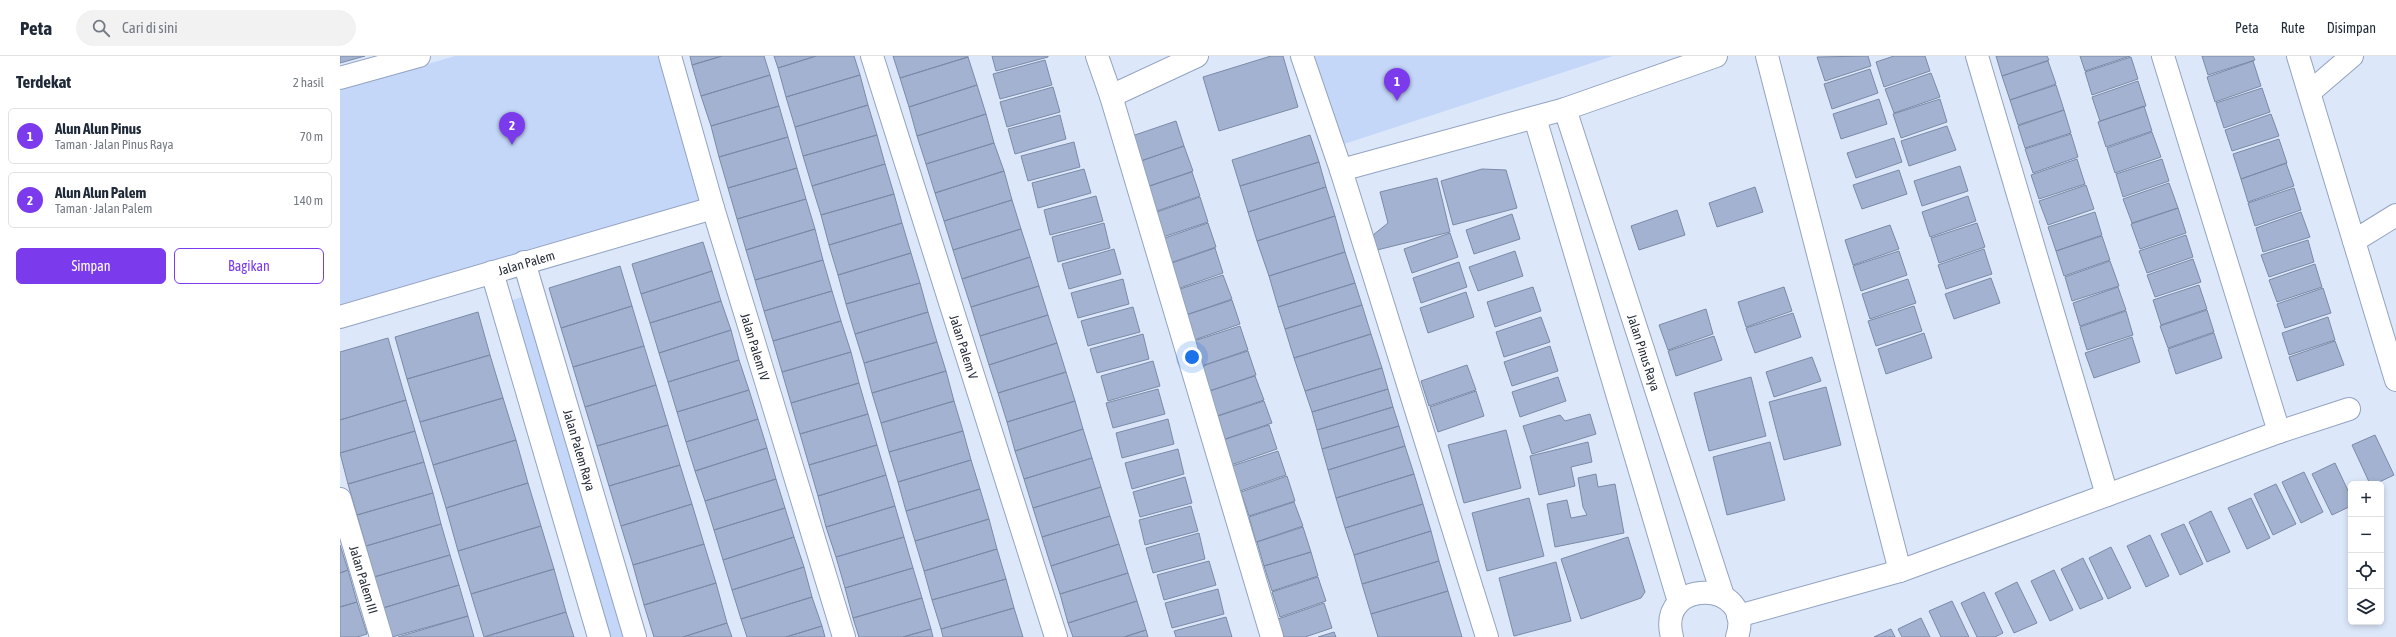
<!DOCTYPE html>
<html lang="id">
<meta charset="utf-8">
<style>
body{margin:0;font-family:"Asap Condensed",sans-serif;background:#f2f2f3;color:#1f2937}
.controls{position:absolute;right:12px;bottom:12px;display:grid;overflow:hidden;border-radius:6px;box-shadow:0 2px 6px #0003}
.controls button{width:36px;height:36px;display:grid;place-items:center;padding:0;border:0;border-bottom:1px solid #e0e1e3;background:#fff;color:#1f2937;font:20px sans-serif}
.you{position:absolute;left:852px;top:301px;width:14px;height:14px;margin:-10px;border:3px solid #fff;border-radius:50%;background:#1a73e8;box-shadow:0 0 0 6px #1a73e833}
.badge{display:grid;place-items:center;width:26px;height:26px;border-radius:50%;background:#7c3aed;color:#fff;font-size:13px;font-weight:700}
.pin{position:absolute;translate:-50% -33px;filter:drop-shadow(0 1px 2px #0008)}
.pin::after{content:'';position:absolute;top:21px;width:14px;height:12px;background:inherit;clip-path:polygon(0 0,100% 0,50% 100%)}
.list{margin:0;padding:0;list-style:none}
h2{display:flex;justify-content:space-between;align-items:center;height:52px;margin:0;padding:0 16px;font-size:17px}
h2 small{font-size:13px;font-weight:400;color:#747a83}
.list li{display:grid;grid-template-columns:26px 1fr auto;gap:12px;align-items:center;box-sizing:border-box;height:56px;margin:0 8px 8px;padding:0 8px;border:1px solid #e0e1e3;border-radius:6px}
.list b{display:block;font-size:15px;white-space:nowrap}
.list p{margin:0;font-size:13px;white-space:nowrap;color:#747a83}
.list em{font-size:13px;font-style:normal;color:#747a83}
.actions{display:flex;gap:8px;padding:12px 16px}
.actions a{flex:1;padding:9px 0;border:1px solid #7c3aed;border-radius:6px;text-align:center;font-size:14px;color:#7c3aed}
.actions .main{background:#7c3aed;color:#fff}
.icon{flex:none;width:22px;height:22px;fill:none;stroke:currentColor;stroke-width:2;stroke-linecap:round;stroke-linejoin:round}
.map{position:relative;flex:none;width:2056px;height:581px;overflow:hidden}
header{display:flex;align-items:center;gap:24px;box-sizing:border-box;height:56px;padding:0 20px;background:#fff;border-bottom:1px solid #e0e1e3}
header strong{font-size:19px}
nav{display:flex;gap:22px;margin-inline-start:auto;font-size:14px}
.search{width:280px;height:36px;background:#f2f2f3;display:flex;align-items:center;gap:10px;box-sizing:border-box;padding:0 14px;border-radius:22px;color:#747a83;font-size:15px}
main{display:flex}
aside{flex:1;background:#fff}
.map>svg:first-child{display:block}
</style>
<header>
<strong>Peta</strong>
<div class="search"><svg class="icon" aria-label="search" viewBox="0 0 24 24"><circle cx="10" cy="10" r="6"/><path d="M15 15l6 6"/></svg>Cari di sini</div>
<nav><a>Peta</a><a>Rute</a><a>Disimpan</a></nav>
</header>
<main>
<aside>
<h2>Terdekat<small>2 hasil</small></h2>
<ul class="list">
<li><span class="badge">1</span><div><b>Alun Alun Pinus</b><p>Taman · Jalan Pinus Raya</p></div><em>70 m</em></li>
<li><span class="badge">2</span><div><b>Alun Alun Palem</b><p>Taman · Jalan Palem</p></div><em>140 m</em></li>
</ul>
<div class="actions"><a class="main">Simpan</a><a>Bagikan</a></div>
</aside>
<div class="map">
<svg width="2056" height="581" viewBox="0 0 2056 581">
<rect width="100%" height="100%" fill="#dce7fa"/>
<!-- green -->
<path fill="#c4d7f9" d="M115,0H318L360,144L0,250V34Z
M965,0H1273L995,91Z
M182,241L283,581H269L170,245Z"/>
<!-- building -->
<path fill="#a2b2d0" stroke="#7b8aa7" d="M0,0H25L0,7Z
M350,0H382L352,9Z
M382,0H424L430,19L361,40L352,9Z
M434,0H476L438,12Z
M476,0H514L520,19L446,41L438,12Z
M553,0H628V1L560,22Z
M652,0H708V1L656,15Z
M931,0H943L958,51L879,75L863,21Z
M1528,0L1531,10L1485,25L1477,1Z
M1554,0H1585L1590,15L1544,31L1536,6Z
M1656,0H1707L1709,4L1662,20Z
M1740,0H1790L1745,15Z
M1862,0H1913L1915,4L1868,19Z
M628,1L637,29L569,51L560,22Z
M1791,1L1798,23L1752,39L1745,16Z
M705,4L712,29L660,43L653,18Z
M1708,5L1716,28L1670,44L1662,20Z
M1913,5L1921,30L1875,46L1867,21Z
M1530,13L1538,37L1492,53L1484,28Z
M1591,17L1600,41L1554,57L1545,33Z
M430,19L439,50L371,70L361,40Z
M520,19L528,49L455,71L446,41Z
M1798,25L1806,50L1760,65L1752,41Z
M637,29L646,58L577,80L569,51Z
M1716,29L1724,54L1678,69L1670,44Z
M713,31L720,56L667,71L660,46Z
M1922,32L1930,56L1884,72L1876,47Z
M1539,43L1547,68L1501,83L1493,58Z
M1600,43L1607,66L1561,82L1553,58Z
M528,49L537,79L463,100L455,71Z
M439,50L448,81L379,101L371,70Z
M1804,50L1812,75L1766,91L1758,66Z
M1724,54L1731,77L1685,92L1678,70Z
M646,58L654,87L586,108L577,80Z
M1931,58L1939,80L1892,95L1885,74Z
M720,59L726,83L675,98L668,73Z
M836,65L844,90L798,106L789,81Z
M1607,70L1616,94L1569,110L1561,85Z
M1812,76L1821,101L1775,117L1767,92Z
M1731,78L1738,101L1693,117L1685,93Z
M537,79L545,108L472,130L463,100Z
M970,79L979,106L900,130L892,104Z
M448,81L457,112L388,132L379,101Z
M1554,82L1562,106L1516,122L1507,97Z
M1939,83L1947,107L1901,123L1893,98Z
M734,86L740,111L688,125L681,100Z
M654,87L664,115L595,137L586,108Z
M844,90L853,115L807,131L798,106Z
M1737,103L1745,128L1699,143L1691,119Z
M1822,103L1829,125L1783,141L1776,118Z
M979,106L986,131L908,156L900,130Z
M1946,107L1954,130L1908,146L1901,123Z
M545,108L554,138L481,159L472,130Z
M1620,110L1628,135L1582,150L1574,125Z
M457,112L466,143L397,163L388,132Z
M744,113L751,137L698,152L692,127Z
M1142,113L1166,114L1177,152L1113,169L1101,125Z
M1559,114L1567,138L1522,153L1513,129Z
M664,115L672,144L604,165L595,137Z
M852,116L860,140L814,156L806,131Z
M1097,122L1110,176L1037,194L1033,179L1048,167L1040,136Z
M1829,127L1838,152L1792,167L1783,143Z
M1746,129L1754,153L1708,169L1699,145Z
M986,131L995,160L917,185L908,156Z
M1415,131L1423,156L1377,171L1369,147Z
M1954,132L1961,154L1915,170L1908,147Z
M554,138L562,167L489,189L481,159Z
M756,140L763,165L710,179L704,154Z
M1628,140L1636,165L1590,181L1582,156Z
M860,141L868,166L823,181L814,157Z
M466,143L475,173L406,194L397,163Z
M672,144L681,173L613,194L604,165Z
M1838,152L1846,177L1800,193L1791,168Z
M1337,154L1345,179L1299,194L1291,170Z
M1755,156L1762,179L1716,195L1708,171Z
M1961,156L1970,181L1923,196L1916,172Z
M1172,158L1180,183L1134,198L1126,174Z
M995,160L1005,196L929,220L917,185Z
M562,167L571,197L498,219L489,189Z
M764,167L770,192L718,206L712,181Z
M868,167L876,191L830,207L822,183Z
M1637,167L1645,191L1599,207L1591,182Z
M1550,169L1559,193L1513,209L1505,184Z
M475,173L483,204L415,224L406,194Z
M681,173L690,201L622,223L613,194Z
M1110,177L1118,201L1072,217L1064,193Z
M1846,179L1853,201L1807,217L1799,195Z
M1762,180L1770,204L1724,220L1716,195Z
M1968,184L1974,206L1929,221L1921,199Z
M363,186L372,215L301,238L292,208Z
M875,192L883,217L837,233L829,208Z
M774,193L781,218L729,233L722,208Z
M1644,193L1652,218L1606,233L1598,209Z
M1175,195L1183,220L1138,235L1129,211Z
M1559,195L1567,219L1521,235L1513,210Z
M1005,196L1015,227L938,251L929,220Z
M571,197L580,227L506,248L498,219Z
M690,201L699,230L631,251L622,223Z
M1853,203L1861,226L1815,241L1807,219Z
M483,204L492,235L424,255L415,224Z
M1770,205L1779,230L1732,245L1725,221Z
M1119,206L1127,231L1081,247L1073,222Z
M1975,208L1982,231L1937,246L1929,224Z
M280,210L292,250L221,272L209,232Z
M372,215L381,245L310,267L301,238Z
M883,219L892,243L846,259L837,234Z
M1651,222L1660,247L1614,263L1605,238Z
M783,223L789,248L738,262L731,237Z
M1568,223L1576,247L1530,263L1522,238Z
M580,227L588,256L515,278L506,248Z
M1015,227L1022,249L945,273L938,251Z
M1859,229L1867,253L1821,269L1813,244Z
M699,230L708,259L640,280L631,251Z
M1193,231L1201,255L1155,271L1147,246Z
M1444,231L1452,255L1406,271L1398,246Z
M1778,231L1786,254L1740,270L1733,247Z
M1983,232L1991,257L1945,272L1937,248Z
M492,235L501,265L433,285L424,255Z
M1126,236L1134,261L1088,277L1080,252Z
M892,244L900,268L854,284L846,259Z
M381,245L391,274L319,297L310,267Z
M1022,249L1031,278L954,302L945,273Z
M292,250L304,290L233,311L221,272Z
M1574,250L1582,275L1536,290L1528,265Z
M793,251L800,276L748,290L741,265Z
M1366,253L1373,278L1328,294L1319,269Z
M1867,254L1874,276L1828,292L1820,270Z
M1786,255L1793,279L1747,294L1740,271Z
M138,256L150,299L67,323L55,281Z
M588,256L597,286L524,307L515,278Z
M1453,257L1461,281L1415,297L1406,272Z
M708,259L717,287L649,309L640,280Z
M1201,261L1210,286L1164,301L1156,276Z
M1988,261L1995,284L1949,299L1942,277Z
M501,265L511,296L442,316L433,285Z
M900,270L908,294L862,310L854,285Z
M391,274L399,304L328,326L319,297Z
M1584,277L1592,302L1546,318L1538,293Z
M1874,277L1882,302L1836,318L1828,293Z
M803,278L809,303L757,317L750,293Z
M1031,278L1042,312L965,335L954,302Z
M1374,280L1382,304L1336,320L1328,295Z
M1792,281L1800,306L1754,322L1745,297Z
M48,282L66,344L0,364V296Z
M1995,285L2004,309L1957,325L1949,301Z
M597,286L606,315L532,337L524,307Z
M717,287L726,316L658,337L649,309Z
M304,290L316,329L245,351L233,311Z
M1210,290L1218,315L1172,330L1164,306Z
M908,295L916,319L870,335L862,310Z
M511,296L519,327L451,347L442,316Z
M150,299L163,342L80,366L67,323Z
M1472,301L1481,325L1434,341L1426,316Z
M399,304L409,334L337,356L328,326Z
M813,305L820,330L768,345L761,320Z
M1127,309L1136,334L1089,350L1081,325Z
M1042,312L1048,333L972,356L965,335Z
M606,315L614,345L541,367L532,337Z
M726,316L735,345L667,366L658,337Z
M915,320L924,344L877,360L869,335Z
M1218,321L1226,345L1180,361L1172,336Z
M1411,321L1426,380L1369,395L1354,337Z
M519,327L528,358L460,378L451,347Z
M316,329L328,369L257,390L245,351Z
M1486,331L1501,389L1444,404L1429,346Z
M818,333L825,358L773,372L766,347Z
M1048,333L1053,351L977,374L972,356Z
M409,334L418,363L346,386L337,356Z
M1136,335L1144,360L1098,376L1090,351Z
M163,342L176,384L93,409L80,366Z
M66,344L75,375L0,397V364Z
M614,345L623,375L549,396L541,367Z
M735,345L743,373L675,395L667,366Z
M924,345L932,367L885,383L878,360Z
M1053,351L1059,370L982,393L977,374Z
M528,358L537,389L469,409L460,378Z
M1250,358L1256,378L1192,398L1183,370L1220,359L1225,365Z
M418,363L427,392L355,415L346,386Z
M828,363L834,388L782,402L776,377Z
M328,369L340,409L269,430L257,390Z
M929,369L937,393L891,409L883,384Z
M1059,370L1065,390L988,414L982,393Z
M743,373L752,402L684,423L675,395Z
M1166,374L1181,432L1124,447L1108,389Z
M75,375L84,406L8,428L0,397Z
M623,375L631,404L558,426L549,396Z
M2035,379L2054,419L2035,428H2030L2012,389Z
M176,384L188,427L106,452L93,409Z
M1248,386L1252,406L1231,411L1235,430L1199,439L1190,400Z
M1430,386L1445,444L1387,459L1373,401Z
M537,389L546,419L478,440L469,409Z
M1065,390L1074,418L996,442L988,414Z
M427,392L436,423L365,445L355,415Z
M838,393L844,418L792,433L785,407Z
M938,395L946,419L900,435L892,410Z
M752,402L761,431L693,452L684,423Z
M631,404L640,433L566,455L558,426Z
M84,406L93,437L17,459L8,428Z
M1995,407L2011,441V450L1992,459L1972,418Z
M340,409L352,448L281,470L269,430Z
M1964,416L1983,456L1961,467L1942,426Z
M1074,418L1083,448L1005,472L996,442Z
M1256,418L1258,431L1275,428L1284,477L1215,491L1207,448L1227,444L1231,462L1247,459L1243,451L1238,422Z
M546,419L555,450L486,471L478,440Z
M947,420L955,445L909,460L901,436Z
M845,421L852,447L800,461L793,436Z
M436,423L445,452L374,474L365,445Z
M188,427L201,470L118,495L106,452Z
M1936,428L1956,468L1933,479L1914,438Z
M761,431L770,460L702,481L693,452Z
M640,433L649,463L575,485L566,455Z
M93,437L101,468L26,490L17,459Z
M1189,442L1204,500L1147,515L1132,457Z
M1911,442L1930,482L1907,493L1888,452Z
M954,446L963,470L916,486L909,461Z
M352,448L364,488L293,509L281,470Z
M1083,448L1091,475L1014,499L1005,472Z
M555,450L564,481L496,501L486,471Z
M851,450L858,475L805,489L799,464Z
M445,452L454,481L383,504L374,474Z
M1871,455L1890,496L1867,506L1849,466Z
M770,460L779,488L711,510L702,481Z
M649,463L657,493L584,515L575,485Z
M101,468L110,499L34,521L26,490Z
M1844,468L1863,508L1840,519L1821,478Z
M201,470L214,513L131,538L118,495Z
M963,471L971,496L924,510L917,486Z
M1091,475L1099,505L1022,528L1014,499Z
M859,477L865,503L813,517L806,492Z
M1810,479L1829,520L1806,531L1787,490Z
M454,481L464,511L392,534L383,504Z
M564,481L573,512L505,532L496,501Z
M1288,481L1305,536L1301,542L1241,563L1221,503Z
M364,488L376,527L304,549L293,509Z
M779,488L788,517L720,538L711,510Z
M0,489L8,514L0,517Z
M1771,491L1791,532L1768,543L1749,502Z
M657,493L666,523L592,544L584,515Z
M971,496L978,520L932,535L924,510Z
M110,499L119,529L43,552L34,521Z
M1743,502L1763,543L1740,553L1721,513Z
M869,505L876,529L824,544L817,519Z
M1099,505L1108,535L1031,558L1022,528Z
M1216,506L1231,565L1174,580L1159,522Z
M464,511L472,541L401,563L392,534Z
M573,512L582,542L513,562L505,532Z
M214,513L226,556L144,581L131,538Z
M8,514L17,546L0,551V517Z
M1714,514L1733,554L1710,565L1691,525Z
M788,517L797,545L728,567L720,538Z
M978,521L986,545L940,561L932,536Z
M666,523L674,552L601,573L592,544Z
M1677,526L1697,567L1674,577L1655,537Z
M376,527L387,567L343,581H314L304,549Z
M119,529L128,560L52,581L43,552Z
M878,533L884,558L832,572L825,547Z
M1108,535L1122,581H1038L1031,558Z
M1644,536L1663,577L1655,581H1637L1621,547Z
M472,541L482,570L446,581H407L401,563Z
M582,542L591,573L563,581H519L513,562Z
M797,545L806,574L784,581H733L728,567Z
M1612,545L1629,581H1601L1589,555Z
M17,546L27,578L17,581H0V551Z
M984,547L992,572L965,581H944L938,563Z
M674,552L683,581H603L601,573Z
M226,556L234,581H144Z
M128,560L134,581H58Z
M886,561L892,581H836L834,575Z
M1581,562L1590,581H1562L1558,573Z
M387,567L392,581H343Z
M482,570L485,581H446Z
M591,573L593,581H563Z
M1551,573L1555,581H1534Z
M806,574L808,581H784Z
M994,576L996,581H978Z"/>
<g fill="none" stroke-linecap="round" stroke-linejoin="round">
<defs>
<g id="minor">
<path id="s1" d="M330,0L373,152L504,581"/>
<path id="s2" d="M532,0L716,581"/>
<path d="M757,0L771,40L857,0"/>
<path d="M962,0L1001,114L1147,581"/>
<path d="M1427,0L1560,515"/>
<path d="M1637,0L1767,439"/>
<path d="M1958,0L2056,324"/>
<path d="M0,22L79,0"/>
<path d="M1970,36L2012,0"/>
<path d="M771,40L932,581"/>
<path id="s3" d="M1225,53L1383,540"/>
<path d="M1195,62L1339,546"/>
<path d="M1001,114L1225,53L1376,0"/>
<path d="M2014,185L2056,159"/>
<path id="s4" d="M184,206L295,581"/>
<path d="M152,216L259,581"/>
<path id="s5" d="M0,261L373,152"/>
<path d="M1939,376L2009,353"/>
<path id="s6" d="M0,443L41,581"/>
<path d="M1398,560L1560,515L1939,376L1823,0"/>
<path d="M1332,581C1316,520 1416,524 1397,581"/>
</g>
</defs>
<!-- minor casing -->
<use href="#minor" stroke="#93a3c1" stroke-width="24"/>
<!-- minor -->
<use href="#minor" stroke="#fff" stroke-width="22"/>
</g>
<g text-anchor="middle" stroke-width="4" stroke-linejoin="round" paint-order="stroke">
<!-- street labels -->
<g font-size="13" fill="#262c38" stroke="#fff">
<text dy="5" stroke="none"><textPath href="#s5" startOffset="194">Jalan Palem</textPath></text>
<text dy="5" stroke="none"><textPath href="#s2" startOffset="305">Jalan Palem V</textPath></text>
<text dy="5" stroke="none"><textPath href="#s1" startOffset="303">Jalan Palem IV</textPath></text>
<text dy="5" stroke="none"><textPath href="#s3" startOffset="256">Jalan Pinus Raya</textPath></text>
<text dy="5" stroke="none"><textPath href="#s4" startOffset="196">Jalan Palem Raya</textPath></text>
<text dy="5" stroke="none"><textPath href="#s6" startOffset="84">Jalan Palem III</textPath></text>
</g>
</g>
</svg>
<div class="controls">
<button>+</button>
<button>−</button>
<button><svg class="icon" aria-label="locate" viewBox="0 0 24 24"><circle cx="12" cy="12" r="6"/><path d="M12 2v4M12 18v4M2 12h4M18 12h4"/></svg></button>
<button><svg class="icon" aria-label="layers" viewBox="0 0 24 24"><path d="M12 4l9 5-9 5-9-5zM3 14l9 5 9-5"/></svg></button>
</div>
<div class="you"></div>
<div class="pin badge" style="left:1057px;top:45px">1</div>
<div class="pin badge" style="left:172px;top:89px">2</div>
</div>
</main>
